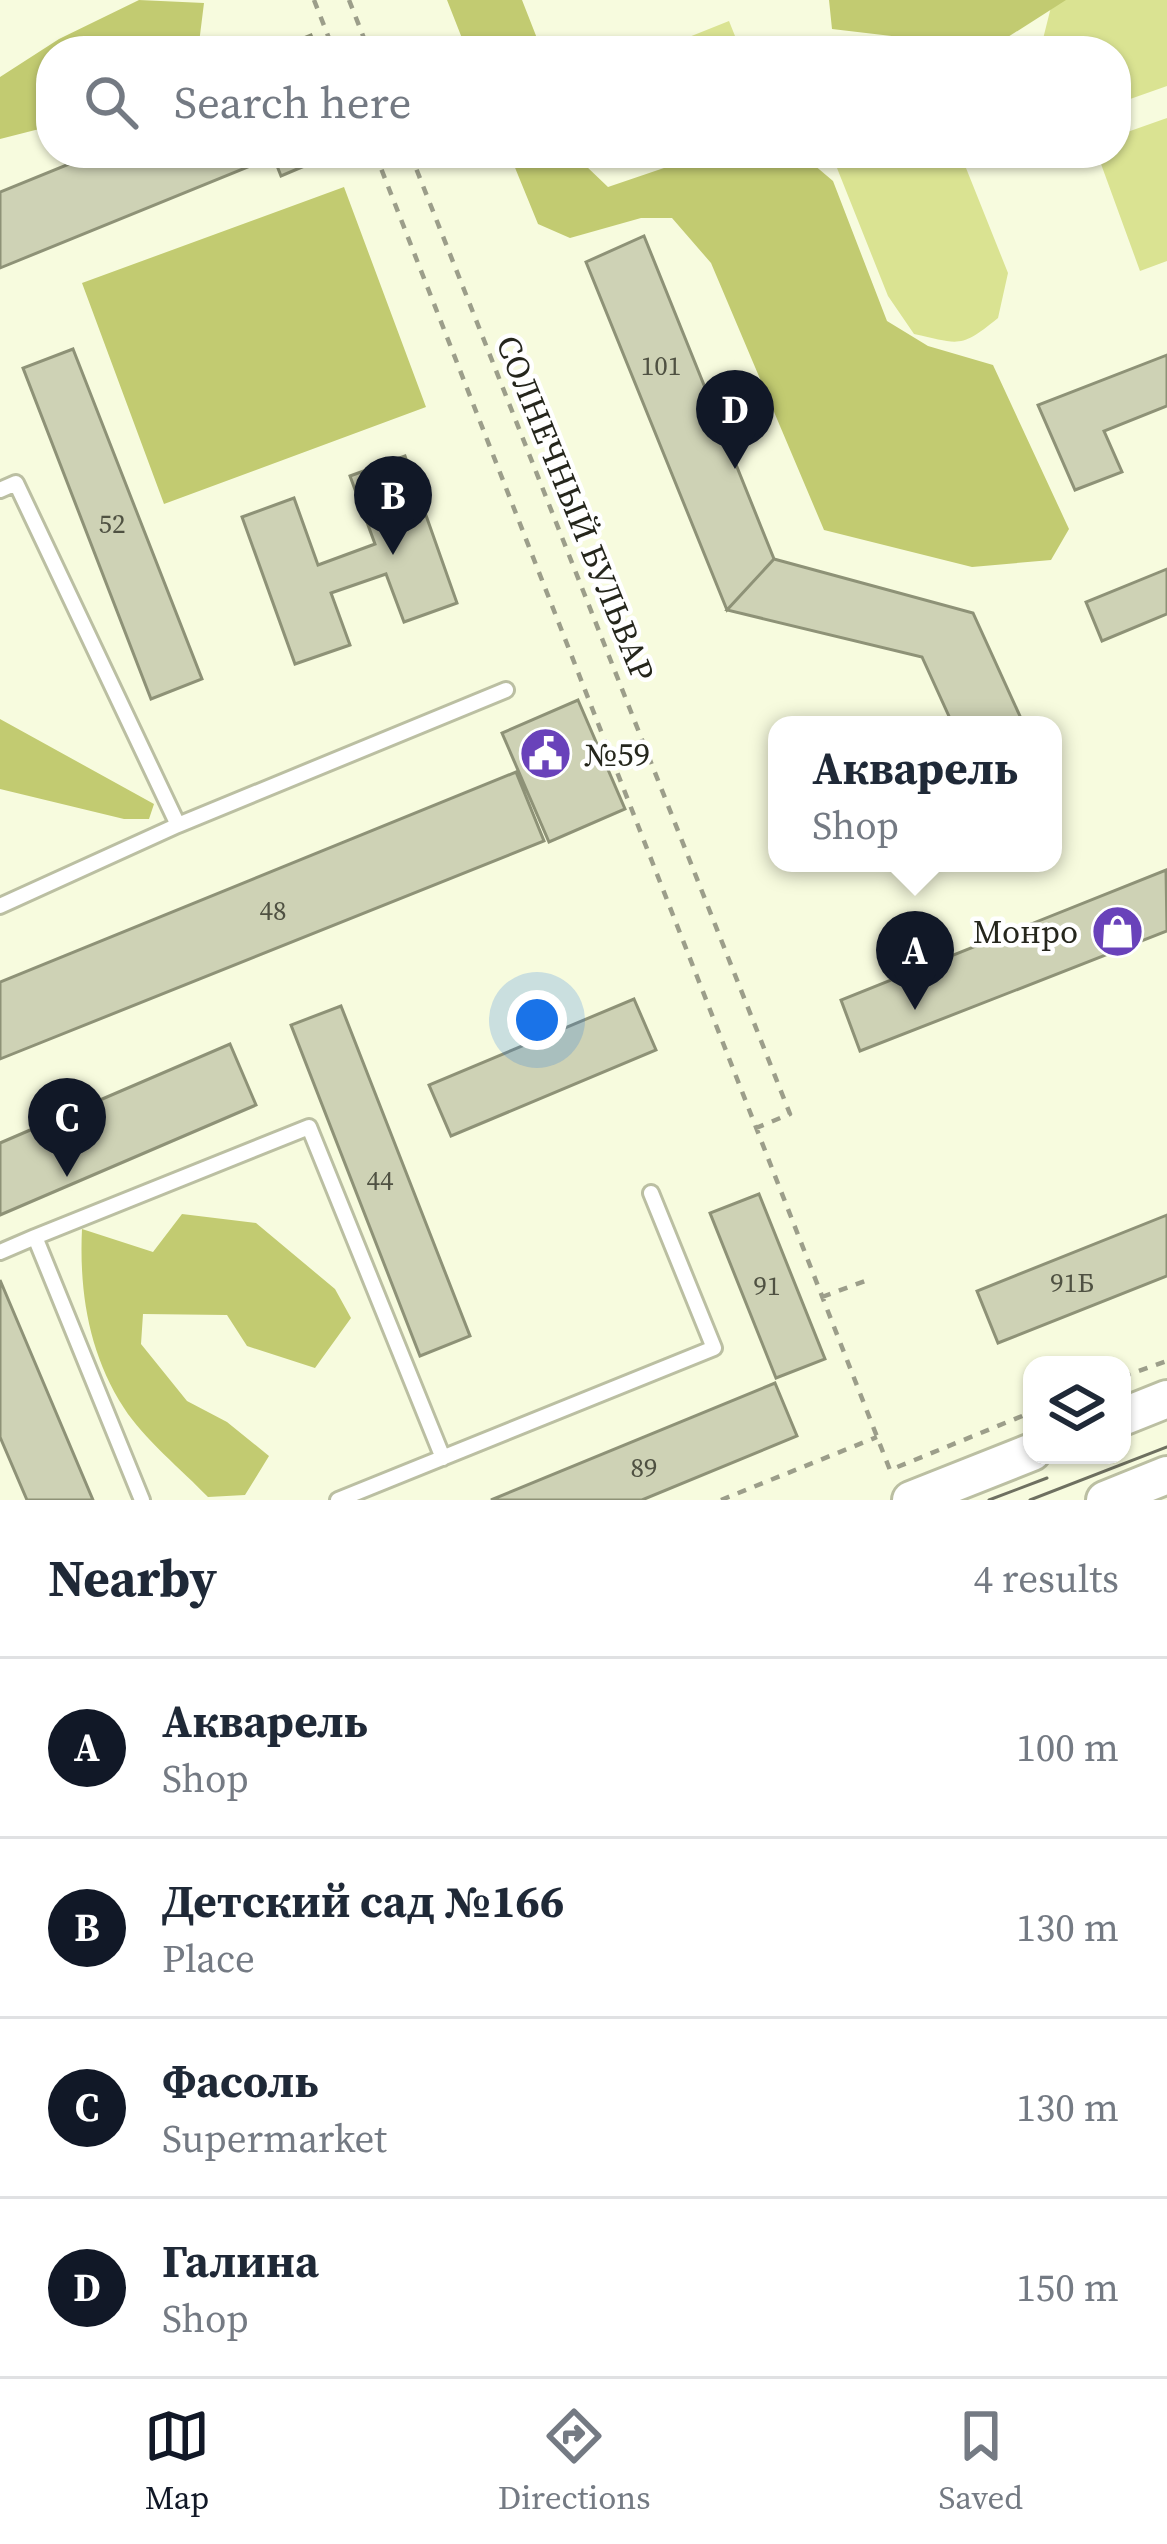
<!DOCTYPE html>
<meta charset="utf-8">
<style>
body{margin:0;font-family:"Source Serif 4",serif;background:#f2f2f3;color:#1f2937}
.controls{position:absolute;right:36px;bottom:36px;display:grid;overflow:hidden;border-radius:24px;box-shadow:0 3px 9px #0004}
.controls button{width:108px;height:108px;display:grid;place-items:center;padding:0;border:0;border-bottom:3px solid #e0e1e3;background:#fff;color:#1f2937;font:60px sans-serif}
.you{position:absolute;left:537px;top:1020px;width:42px;height:42px;margin:-30px;border:9px solid #fff;border-radius:50%;background:#1a73e8;box-shadow:0 0 0 18px #1a73e833}
.badge{display:grid;place-items:center;width:78px;height:78px;border-radius:50%;background:#111827;color:#fff;font-size:39px;font-weight:700}
.pin{position:absolute;translate:-50% -99px;filter:drop-shadow(0 3px 6px #0008)}
.pin::after{content:'';position:absolute;top:63px;width:42px;height:36px;background:inherit;clip-path:polygon(0 0,100% 0,50% 100%)}
.popup{position:absolute;left:768px;top:716px;width:294px;height:156px;box-sizing:border-box;display:grid;place-content:center;border-radius:24px;background:#fff;filter:drop-shadow(0 3px 9px #0005);font-size:39px;white-space:nowrap;color:#747a83}
.popup b{font-size:45px;color:#1f2937}
.popup::after{content:'';position:absolute;left:50%;top:100%;margin-left:-24px;border:24px solid transparent;border-top-color:#fff}
.list{margin:0;padding:0;list-style:none}
h2{display:flex;justify-content:space-between;align-items:center;height:156px;margin:0;padding:0 48px;font-size:51px}
h2 small{font-size:39px;font-weight:400;color:#747a83}
.list li{display:grid;grid-template-columns:78px 1fr auto;gap:36px;align-items:center;box-sizing:border-box;height:180px;padding:0 48px;border-top:3px solid #e0e1e3}
.list b{display:block;font-size:45px;white-space:nowrap}
.list p{margin:0;font-size:39px;white-space:nowrap;color:#747a83}
.list em{font-size:39px;font-style:normal;color:#747a83}
.icon{flex:none;width:66px;height:66px;fill:none;stroke:currentColor;stroke-width:2;stroke-linecap:round;stroke-linejoin:round}
.map{position:relative;flex:none;width:1167px;height:1500px;overflow:hidden}
.search{position:absolute;background:#fff;box-shadow:0 3px 9px #0004;left:36px;right:36px;top:36px;height:132px;display:flex;align-items:center;gap:30px;box-sizing:border-box;padding:0 42px;border-radius:48px;color:#747a83;font-size:45px}
.sheet{height:876px;background:#fff}
nav{display:flex;justify-content:space-around;align-items:center;box-sizing:border-box;height:168px;border-top:3px solid #e0e1e3;background:#fff;font-size:33px;color:#747a83}
nav a{display:grid;justify-items:center;gap:6px}
nav .on{color:#111827}
.map>svg:first-child{display:block}
</style>
<div class="map">
<svg width="1167" height="1500" viewBox="0 0 1167 1500">
<rect width="100%" height="100%" fill="#f7fbde"/>
<!-- green -->
<path fill="#dae392" d="M1057,0H1167V86L1116,104V51H1040L1052,3Z
M729,21L741,51H654Z
M1167,118V261L1140,271L1097,153H1116V136Z
M831,153H960L1008,273L998,318C960,349 960,344 914,334L888,296Z"/>
<!-- forest -->
<path fill="#c2cb71" d="M139,0L204,3L198,51H51V126L0,139V77L59,39Z
M447,0H522L542,51H467Z
M829,0H1066L986,51L944,37H900L832,29Z
M509,153H581L586,166L608,187L708,153H800L833,181L887,321L928,346L993,365L1069,529L1051,560L972,567L824,530L711,263L672,218H641L570,238L538,224Z
M344,187L426,407L164,504L82,283Z
M0,719L154,804L149,819H124L0,789Z
M182,1214L256,1223L335,1289L351,1318L315,1368L247,1346L227,1315L143,1314L141,1344L187,1401L227,1422L269,1456L245,1495L208,1497C182,1470 143,1438 124,1408C89,1354 79,1292 82,1229L153,1252Z"/>
<!-- building -->
<path fill="#ced2b5" stroke="#8e9277" stroke-width="3" d="M311,35L318,51H272Z
M96,153H268L270,158L0,268V192Z
M272,153H335L281,176Z
M644,236L774,559L727,610L586,262Z
M73,349L202,679L151,699L23,368Z
M1167,355V406L1104,431L1122,472L1075,490L1038,405Z
M405,456L457,603L404,622L386,574L331,593L350,645L295,664L242,517L294,498L318,565L375,544L350,476Z
M774,559L973,613L1024,725H953L922,657L727,610Z
M1167,569V614L1102,641L1086,602Z
M578,700L625,809L549,842L502,733Z
M516,772L544,841L0,1059V982Z
M1166,870L1167,931L860,1051L841,1000Z
M634,999L656,1050L451,1136L429,1085Z
M341,1006L470,1336L420,1356L291,1025Z
M230,1044L256,1105L0,1215V1143Z
M759,1194L825,1359L776,1378L710,1213Z
M1167,1215V1276L998,1343L977,1291Z
M0,1280L93,1500H27L0,1437Z
M775,1383L797,1436L642,1500H491Z"/>
<g fill="none" stroke-linecap="round" stroke-linejoin="round">
<defs>
<path id="service" d="M0,490L16,483L178,825L506,690
M0,906L178,825
M35,1237L309,1127L443,1458
M0,1252L35,1237L142,1500
M338,1500L714,1348L651,1193"/>
<path id="tertiary" d="M1122,1417L1167,1399
M911,1500L1032,1452
M1105,1500L1167,1475"/>
</defs>
<!-- service casing -->
<use href="#service" stroke="#bbbfa2" stroke-width="20"/>
<!-- tertiary casing -->
<use href="#tertiary" stroke="#bbbfa2" stroke-width="42"/>
<!-- path -->
<path stroke="#9c9e8a" stroke-width="4.5" stroke-dasharray="9 9" stroke-linecap="butt" d="M314,0L334,51
M349,0L369,51
M375,153L890,1470L1032,1412
M410,153L790,1114L756,1128
M822,1297L865,1281
M1122,1377L1167,1361
M1109,1455L1114,1467
M721,1500L877,1437"/>
<!-- service -->
<use href="#service" stroke="#fff" stroke-width="14"/>
<!-- tertiary -->
<use href="#tertiary" stroke="#fff" stroke-width="36"/>
<!-- tram -->
<path stroke="#6e7060" stroke-width="3" d="M989,1500L1047,1478
M1030,1500L1167,1447"/>
</g>
<!-- icons -->
<defs>
<symbol id="civic-disc" viewBox="-11 -11 22 22"><circle r="9.5" fill="#6942ba" stroke="#fff"/><path d="M-.6-6.5H3V-4.5H.6V-3L4-1V1h2V6H-6V1h2V-1L-.6-3ZM-1.2 2.5V6h2.4V2.5Z" fill="#fff"/></symbol>
<symbol id="shop-disc" viewBox="-11 -11 22 22"><circle r="9.5" fill="#6942ba" stroke="#fff"/><path d="M-5-2.5h2.3a2.7 3.5 0 0 1 5.4 0H5L5.5 6h-11ZM-1.5-2.5h3a1.5 2.3 0 0 0-3 0Z" fill="#fff"/></symbol>
</defs>
<g fill-rule="evenodd">
<use href="#civic-disc" x="516" y="724" width="59" height="59"/>
<use href="#shop-disc" x="1088" y="902" width="59" height="59"/>
</g>
<g text-anchor="middle" stroke-width="9" stroke-linejoin="round" paint-order="stroke">
<!-- number labels -->
<g font-size="27" fill="#4f5142">
<text x="661" y="375">101</text>
<text x="112" y="533">52</text>
<text x="273" y="920">48</text>
<text x="380" y="1190">44</text>
<text x="1072" y="1292">91Б</text>
<text x="767" y="1295">91</text>
<text x="644" y="1477">89</text>
</g>
<!-- street labels -->
<g font-size="33" fill="#25261c" stroke="#fff">
<text transform="translate(576 508) rotate(68)" y="12">СОЛНЕЧНЫЙ БУЛЬВАР</text>
</g>
<!-- poi labels -->
<g font-size="33" fill="#25261c" stroke="#fff" text-anchor="start">
<text x="584" y="766">№59</text>
<text x="1078" y="943" text-anchor="end">Монро</text>
</g>
</g>
</svg>
<div class="controls">
<button><svg class="icon" aria-label="layers" viewBox="0 0 24 24"><path d="M12 4l9 5-9 5-9-5zM3 14l9 5 9-5"/></svg></button>
</div>
<div class="you"></div>
<div class="pin badge" style="left:915px;top:1010px">A</div>
<div class="popup"><b>Акварель</b>Shop</div>
<div class="pin badge" style="left:393px;top:555px">B</div>
<div class="pin badge" style="left:67px;top:1177px">C</div>
<div class="pin badge" style="left:735px;top:469px">D</div>
<div class="search"><svg class="icon" aria-label="search" viewBox="0 0 24 24"><circle cx="10" cy="10" r="6"/><path d="M15 15l6 6"/></svg>Search here</div>
</div>
<section class="sheet">
<h2>Nearby<small>4 results</small></h2>
<ul class="list">
<li><span class="badge">A</span><div><b>Акварель</b><p>Shop</p></div><em>100 m</em></li>
<li><span class="badge">B</span><div><b>Детский сад №166</b><p>Place</p></div><em>130 m</em></li>
<li><span class="badge">C</span><div><b>Фасоль</b><p>Supermarket</p></div><em>130 m</em></li>
<li><span class="badge">D</span><div><b>Галина</b><p>Shop</p></div><em>150 m</em></li>
</ul>
</section>
<nav>
<a class="on"><svg class="icon" aria-label="map" viewBox="0 0 24 24"><path d="M3 6l6-2 6 2 6-2v14l-6 2-6-2-6 2zM9 4v14M15 6v14"/></svg>Map</a>
<a><svg class="icon" aria-label="directions" viewBox="0 0 24 24"><path d="M12 3l9 9-9 9-9-9zM9 14v-3h6M13 9l2 2-2 2"/></svg>Directions</a>
<a><svg class="icon" aria-label="saved" viewBox="0 0 24 24"><path d="M7 4h10v16l-5-4-5 4z"/></svg>Saved</a>
</nav>
